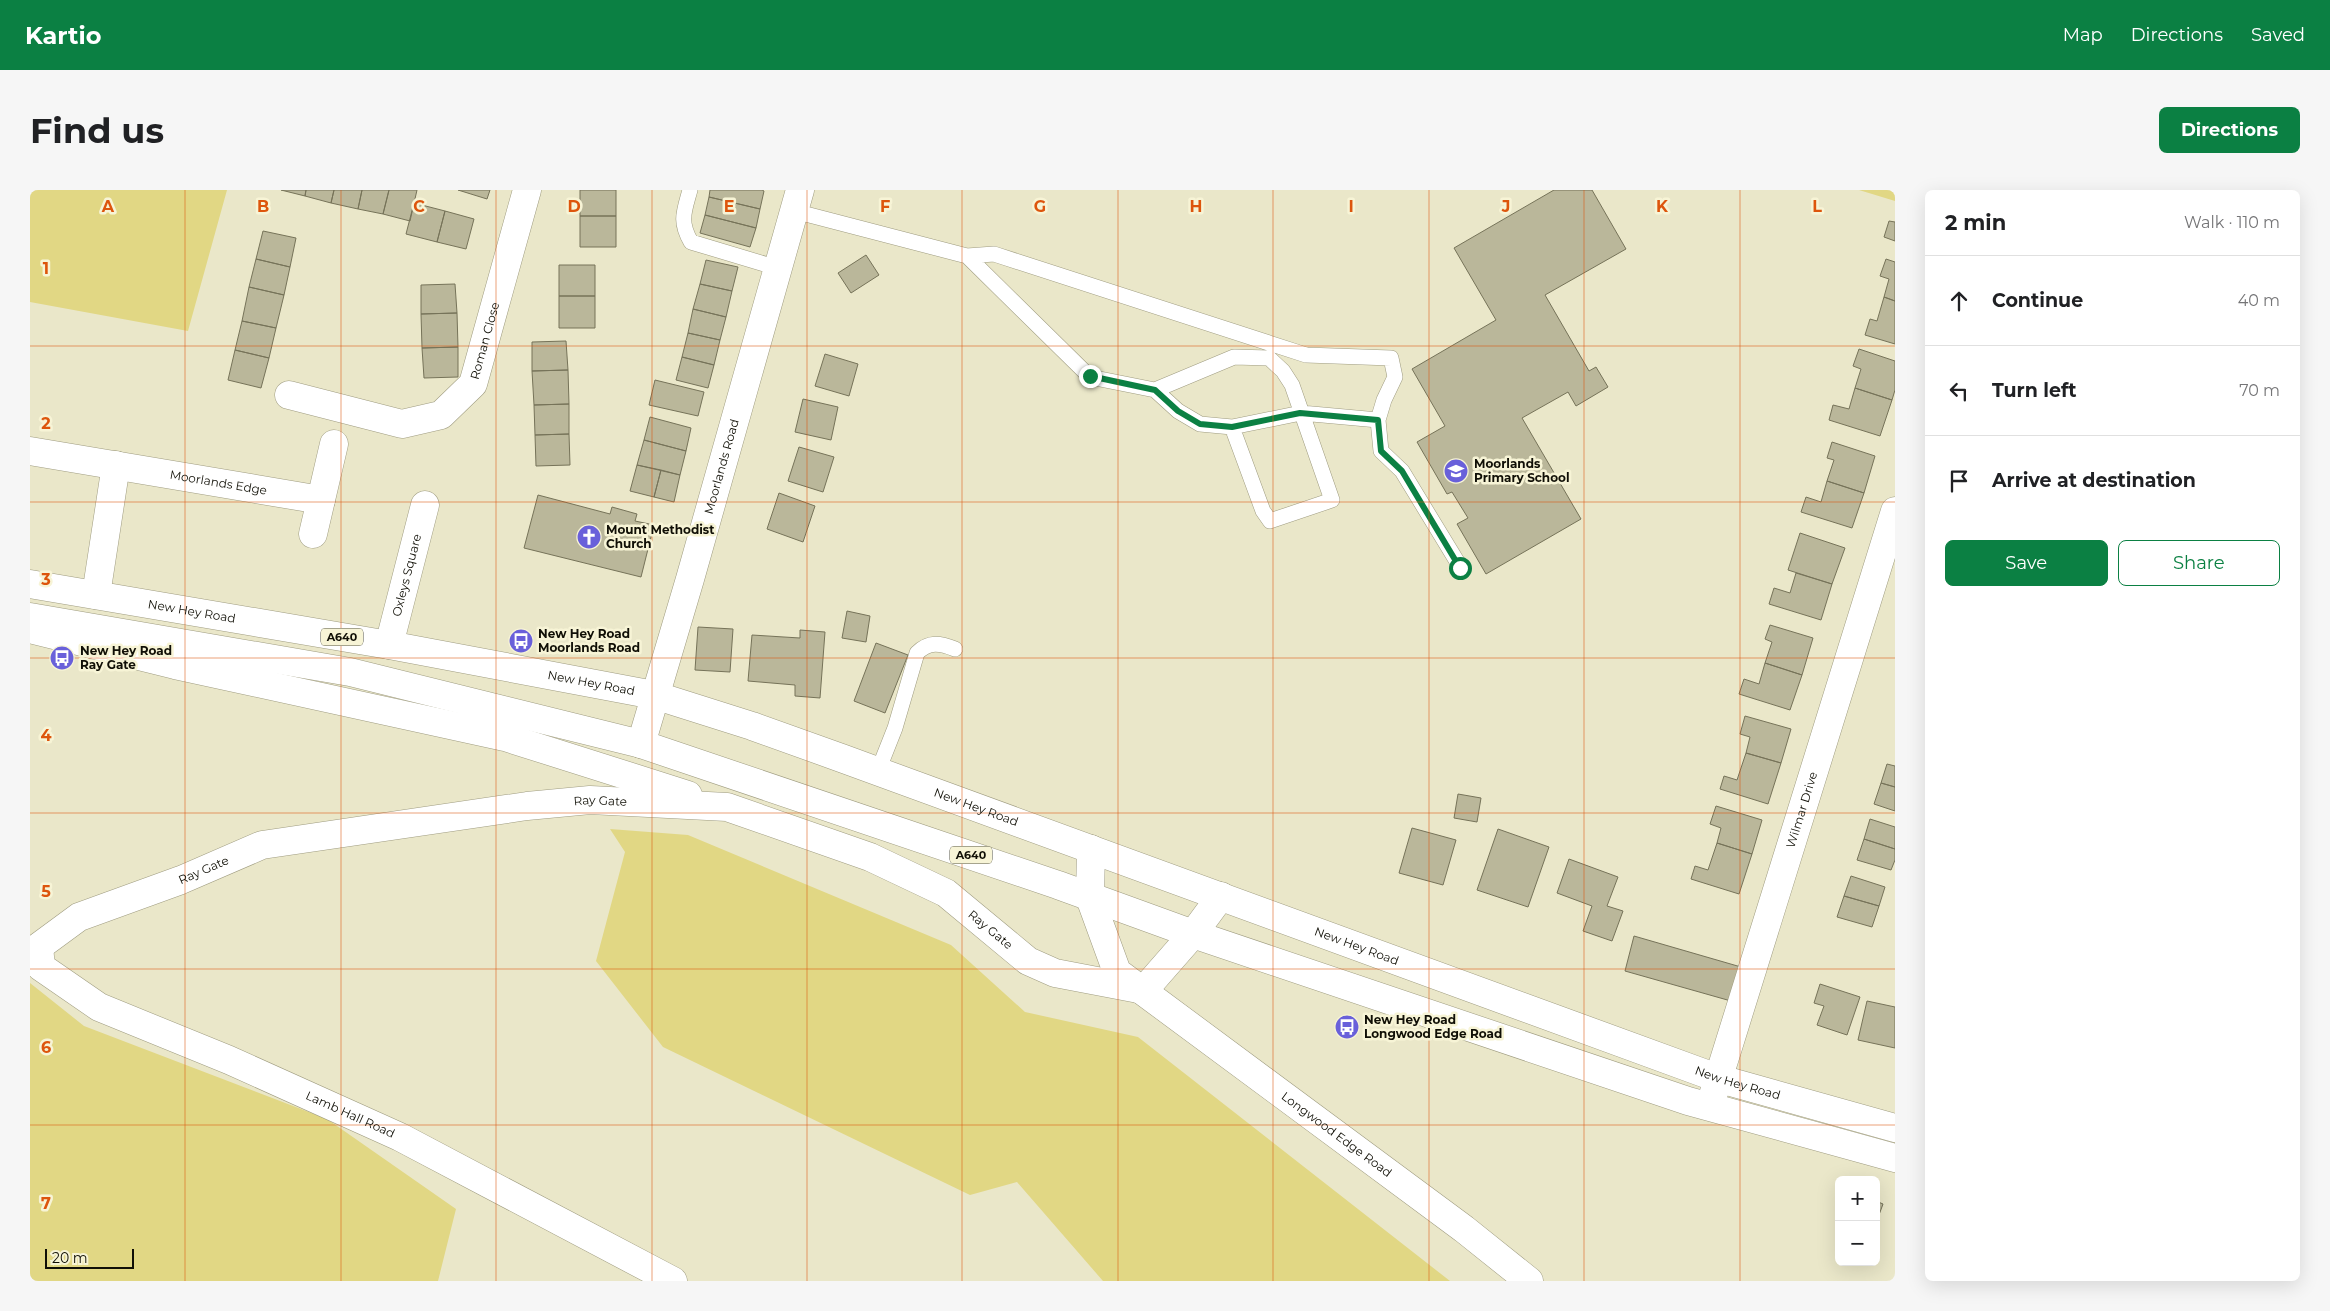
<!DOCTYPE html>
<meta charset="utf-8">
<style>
body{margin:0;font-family:Montserrat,sans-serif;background:#f6f6f6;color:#202124}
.controls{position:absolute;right:15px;bottom:15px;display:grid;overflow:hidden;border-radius:8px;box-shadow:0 5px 20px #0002}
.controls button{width:45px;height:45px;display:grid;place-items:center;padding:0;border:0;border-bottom:1px solid #e0e0e0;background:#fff;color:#202124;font:25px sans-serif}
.scale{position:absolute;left:15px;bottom:12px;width:89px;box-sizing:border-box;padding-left:5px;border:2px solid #100f06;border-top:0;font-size:14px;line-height:18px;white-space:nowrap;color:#100f06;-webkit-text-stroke:4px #f7f4d6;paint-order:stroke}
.stop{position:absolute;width:15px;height:15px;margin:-11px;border:4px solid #0b8043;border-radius:50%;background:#fff}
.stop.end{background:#0b8043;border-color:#fff;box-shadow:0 1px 5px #0008}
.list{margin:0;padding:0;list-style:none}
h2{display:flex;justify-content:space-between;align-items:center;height:65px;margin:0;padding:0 20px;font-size:21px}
h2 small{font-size:16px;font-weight:400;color:#757577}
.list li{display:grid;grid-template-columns:32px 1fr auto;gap:15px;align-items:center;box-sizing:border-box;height:90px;padding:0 20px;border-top:1px solid #e0e0e0}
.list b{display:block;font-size:19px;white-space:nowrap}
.list em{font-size:16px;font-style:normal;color:#757577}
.actions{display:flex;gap:10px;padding:15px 20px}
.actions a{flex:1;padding:11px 0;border:1px solid #0b8043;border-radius:8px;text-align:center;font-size:18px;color:#0b8043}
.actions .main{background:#0b8043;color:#fff}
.icon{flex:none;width:28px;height:28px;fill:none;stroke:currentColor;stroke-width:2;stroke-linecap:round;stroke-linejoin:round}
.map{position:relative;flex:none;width:1865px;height:1091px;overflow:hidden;border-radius:8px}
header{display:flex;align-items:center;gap:30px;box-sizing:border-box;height:70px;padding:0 25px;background:#0b8043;color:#fff}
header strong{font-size:24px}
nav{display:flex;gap:28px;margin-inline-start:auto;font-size:18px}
.intro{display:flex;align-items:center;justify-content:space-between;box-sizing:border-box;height:120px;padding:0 30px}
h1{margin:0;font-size:35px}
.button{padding:12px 22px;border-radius:8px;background:#0b8043;color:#fff;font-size:18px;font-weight:700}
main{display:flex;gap:30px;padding:0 30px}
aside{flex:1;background:#fff;border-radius:8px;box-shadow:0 5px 20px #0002}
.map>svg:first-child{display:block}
</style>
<header>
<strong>Kartio</strong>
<nav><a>Map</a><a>Directions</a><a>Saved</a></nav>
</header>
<div class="intro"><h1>Find us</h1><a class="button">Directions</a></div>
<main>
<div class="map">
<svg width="1865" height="1091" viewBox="0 0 1865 1091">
<rect width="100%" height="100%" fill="#eae7c9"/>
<!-- green -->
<path fill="#e1d784" d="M0,0H197L158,141L0,112Z
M1829,0H1865V11Z
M580,639L658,645L921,755L995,822L1108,847L1420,1091H1073L987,992L940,1005L633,857L566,771L595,662Z
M0,793L54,836L297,929L426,1019L408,1091H0Z"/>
<!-- building -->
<path fill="#bab79a" stroke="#767359" d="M251,0H276L275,6Z
M276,0H304L301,13L275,6Z
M304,0H332L328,19L301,13Z
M332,0H359L353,24L328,19Z
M359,0H387L380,31L353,24Z
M428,0H460L457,9Z
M550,0H586V26H550Z
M680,0H732L734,1L730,19L679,7Z
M1524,0H1562L1596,59L1515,105L1559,181L1566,177L1578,197L1546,216L1538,202L1492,228L1551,329L1456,384L1427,334L1438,328L1422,302L1417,304L1387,252L1415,236L1382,179L1466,130L1424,58Z
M679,7L730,19L726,38L675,25Z
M384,13L415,21L407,52L376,44Z
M415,21L444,29L436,59L407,52Z
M675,25L726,38L720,57L670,43Z
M550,26H586V57H550Z
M1859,31L1865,32V51L1854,47Z
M233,41L266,48L260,77L226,69Z
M836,65L849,85L821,103L808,83Z
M226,69L260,77L254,105L219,97Z
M1856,69L1865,72V111L1854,107L1859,89L1850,86Z
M676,70L708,77L702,101L670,94Z
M529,75H565V106H529Z
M425,94L427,123L391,124V95Z
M670,94L702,101L696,127L663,119Z
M219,97L254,105L246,138L212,131Z
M529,106H565V138H529Z
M1854,107L1865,111V154L1835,145L1840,129L1847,131Z
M663,119L696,127L690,150L658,143Z
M427,123L428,157L392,158L391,124Z
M212,131L246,138L239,168L205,160Z
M658,143L690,150L684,175L652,167Z
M536,151L538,180L502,181V152Z
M428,157V187L394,188L392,158Z
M1829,159L1865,171V200L1862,210L1825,198L1831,179L1823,176Z
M205,160L239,168L231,198L198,190Z
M795,164L828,174L819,206L785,196Z
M652,167L684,175L678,198L646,190Z
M538,180L539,214L504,215L502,181Z
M625,190L674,202L668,226L619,215Z
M1825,198L1862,210L1850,246L1799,230L1803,215L1819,219Z
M773,209L808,217L801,250L765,242Z
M539,214V244L505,245L504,215Z
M620,227L661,238L656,261L614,250Z
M539,244L540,275L506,276L505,245Z
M614,250L656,261L650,285L607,275Z
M1802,252L1845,266L1834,303L1797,291L1804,270L1797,268Z
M769,257L804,267L793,302L758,291Z
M607,275L631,280L624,307L600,301Z
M631,280L650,285L644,312L624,307Z
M1797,291L1834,303L1822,338L1771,322L1776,307L1791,312Z
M749,303L785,316L773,352L737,339Z
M508,305L580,324L582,317L607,324L605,331L624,335L611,387L494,358Z
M1770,343L1815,358L1802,394L1758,380Z
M1766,383L1802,394L1791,430L1739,414L1744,398L1760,403Z
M817,421L840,426L836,452L812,448Z
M1740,435L1783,448L1772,485L1735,473L1742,452L1735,449Z
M668,437L703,439L700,482L665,480Z
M770,440L795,442L790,508L765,506V495L718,491L722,445L770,448Z
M846,453L878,465L855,523L824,511Z
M1735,473L1772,485L1760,520L1709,504L1714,489L1729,494Z
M1715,526L1761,539L1751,573L1716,563L1720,547L1710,544Z
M1716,563L1751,573L1738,614L1690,599L1694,586L1707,590Z
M1857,574L1865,576V597L1851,593Z
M1851,593L1865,597V621L1844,614Z
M1428,604L1451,608L1447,632L1424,628Z
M1686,616L1732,630L1722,664L1687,653L1691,638L1680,634Z
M1840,629L1865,637V659L1834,649Z
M1382,638L1426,650L1413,695L1369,683Z
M1468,639L1519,657L1498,717L1447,700Z
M1834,649L1865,659V670L1861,680L1827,670Z
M1687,653L1722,664L1709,704L1661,689L1665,676L1678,680Z
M1539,669L1588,687L1577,716L1593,721L1582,751L1553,741L1562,716L1527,703Z
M1821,686L1855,697L1849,716L1814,706Z
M1814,706L1849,716L1842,737L1807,727Z
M1604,746L1711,777L1701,811L1595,781Z
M1790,794L1830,807L1817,845L1787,835L1794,816L1784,813Z
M1837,811L1865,817V858L1828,850Z
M1846,1011L1853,1014L1846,1033Z"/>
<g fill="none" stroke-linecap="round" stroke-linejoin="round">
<defs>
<path id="service" d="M660,0C654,22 649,31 661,52L748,78
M764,21L937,66L1060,187L1125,200L1148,221L1170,234L1202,237L1233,321L1240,331L1302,310L1262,195L1253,181L1239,168L1204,167L1125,200
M937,66L964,64L1276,165L1361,168L1365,187L1354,210L1348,230L1351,261L1372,281L1431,378
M1202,237L1271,223L1348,230
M848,581L865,538L887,463C899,451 910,453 925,459"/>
<g id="minor">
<path id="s1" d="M259,205L372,234L411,225L443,194L497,0"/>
<path id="s2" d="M0,261L291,310"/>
<path d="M283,344L304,254"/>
<path d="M66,405L86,275"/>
<path d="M0,439L145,475L475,547L658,605"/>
<path id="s3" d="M359,455L395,315"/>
<path id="s4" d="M611,554L660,389L770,0"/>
<path id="s5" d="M9,757L11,777L69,817L199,870L370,947L643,1091"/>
<path id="s6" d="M0,763L49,727L151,690L232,655L497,616L560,610L697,617L840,667L916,703L998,771L1025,783L1114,800"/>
<path id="s7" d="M1681,912L1865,321"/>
</g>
<g id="tertiary">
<path id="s8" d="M1061,659L1060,708L1087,782L1434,1039L1499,1091"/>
<path d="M1114,800L1163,744L1191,706"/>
</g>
<g id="trunk">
<path id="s9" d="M0,394L359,455L624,505L722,536L814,569L1690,889L1865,938"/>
<path d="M0,427L320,482L611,554L1028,695L1163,744L1658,911L1865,968"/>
</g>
</defs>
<!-- service casing -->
<use href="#service" stroke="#9f9c80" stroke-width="16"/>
<!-- minor casing -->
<use href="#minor" stroke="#9f9c80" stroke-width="29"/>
<!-- tertiary casing -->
<use href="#tertiary" stroke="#9f9c80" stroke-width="29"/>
<!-- trunk casing -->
<use href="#trunk" stroke="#9f9c80" stroke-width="29"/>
<!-- service -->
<use href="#service" stroke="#fff" stroke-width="15"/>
<!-- minor -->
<use href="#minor" stroke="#fff" stroke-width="28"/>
<!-- tertiary -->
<use href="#tertiary" stroke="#fff" stroke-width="28"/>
<!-- trunk -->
<use href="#trunk" stroke="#fff" stroke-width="28"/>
</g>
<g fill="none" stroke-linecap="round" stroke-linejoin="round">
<!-- route -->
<path stroke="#0b8043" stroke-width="6" d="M1060,186L1125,200L1148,221L1170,234L1202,237L1270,223L1348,230L1351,261L1372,281L1430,378"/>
</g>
<!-- grid -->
<path fill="none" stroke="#dd550c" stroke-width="1" stroke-opacity="0.55" d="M155,0V1091M311,0V1091M466,0V1091M622,0V1091M777,0V1091M932,0V1091M1088,0V1091M1243,0V1091M1399,0V1091M1554,0V1091M1710,0V1091M0,156H1865M0,312H1865M0,468H1865M0,623H1865M0,779H1865M0,935H1865"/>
<!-- icons -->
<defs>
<symbol id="school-disc" viewBox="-11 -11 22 22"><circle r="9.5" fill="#6960da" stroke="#f7f4d6"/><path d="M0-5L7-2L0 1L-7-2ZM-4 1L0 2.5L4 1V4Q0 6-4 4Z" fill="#fff"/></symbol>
<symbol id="church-disc" viewBox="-11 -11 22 22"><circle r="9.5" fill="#6960da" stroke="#f7f4d6"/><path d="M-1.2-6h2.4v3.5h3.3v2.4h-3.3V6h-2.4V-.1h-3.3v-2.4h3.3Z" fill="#fff"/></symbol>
<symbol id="bus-disc" viewBox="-11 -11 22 22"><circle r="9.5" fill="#6960da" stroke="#f7f4d6"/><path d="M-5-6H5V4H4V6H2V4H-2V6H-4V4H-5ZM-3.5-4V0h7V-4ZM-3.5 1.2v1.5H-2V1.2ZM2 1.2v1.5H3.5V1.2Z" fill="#fff"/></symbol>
</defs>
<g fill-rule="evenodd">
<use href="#school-disc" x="1412" y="267" width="28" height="28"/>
<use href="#church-disc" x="545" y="333" width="28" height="28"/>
<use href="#bus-disc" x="477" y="437" width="28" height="28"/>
<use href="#bus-disc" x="18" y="454" width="28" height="28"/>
<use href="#bus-disc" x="1303" y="823" width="28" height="28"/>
</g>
<g text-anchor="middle" stroke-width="5" stroke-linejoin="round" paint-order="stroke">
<!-- shield labels -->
<g fill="#f7f4d6" stroke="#555444" stroke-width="1">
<rect x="291" y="438.5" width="42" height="17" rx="4"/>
<rect x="920" y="656.5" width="42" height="17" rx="4"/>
</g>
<g font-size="11" font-weight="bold" fill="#100f06">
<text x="312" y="451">A640</text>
<text x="941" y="669">A640</text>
</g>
<!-- street labels -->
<g font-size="12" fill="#100f06" stroke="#f7f4d6">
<text dy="4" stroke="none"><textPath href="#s1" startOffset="246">Roman Close</textPath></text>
<text dy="4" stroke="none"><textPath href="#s4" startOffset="289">Moorlands Road</textPath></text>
<text dy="4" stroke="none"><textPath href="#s2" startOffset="191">Moorlands Edge</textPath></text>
<text dy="4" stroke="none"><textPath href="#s3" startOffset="72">Oxleys Square</textPath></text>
<text dy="4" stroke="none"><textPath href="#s9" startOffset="164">New Hey Road</textPath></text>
<text dy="4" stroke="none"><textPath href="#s9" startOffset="570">New Hey Road</textPath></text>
<text dy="4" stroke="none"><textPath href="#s6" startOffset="599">Ray Gate</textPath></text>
<text dy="4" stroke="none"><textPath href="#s9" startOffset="975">New Hey Road</textPath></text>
<text dy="4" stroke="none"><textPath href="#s7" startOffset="306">Wilmar Drive</textPath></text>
<text dy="4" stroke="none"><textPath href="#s6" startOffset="194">Ray Gate</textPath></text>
<text dy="4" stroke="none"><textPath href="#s6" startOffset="1019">Ray Gate</textPath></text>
<text dy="4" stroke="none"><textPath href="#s9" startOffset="1380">New Hey Road</textPath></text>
<text dy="4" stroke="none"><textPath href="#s9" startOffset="1785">New Hey Road</textPath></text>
<text dy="4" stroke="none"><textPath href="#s5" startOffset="364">Lamb Hall Road</textPath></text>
<text dy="4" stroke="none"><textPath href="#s8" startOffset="401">Longwood Edge Road</textPath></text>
</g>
<!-- poi labels -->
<g font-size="12" font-weight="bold" fill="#100f06" stroke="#f7f4d6" text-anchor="start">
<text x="1444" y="278">Moorlands<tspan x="1444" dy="14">Primary School</tspan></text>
<text x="576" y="344">Mount Methodist<tspan x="576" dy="14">Church</tspan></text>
<text x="508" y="448">New Hey Road<tspan x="508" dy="14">Moorlands Road</tspan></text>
<text x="50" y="465">New Hey Road<tspan x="50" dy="14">Ray Gate</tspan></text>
<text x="1334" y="834">New Hey Road<tspan x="1334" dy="14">Longwood Edge Road</tspan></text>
</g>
</g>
<g font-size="16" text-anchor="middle" font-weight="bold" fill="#dd550c" stroke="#f7f4d6" stroke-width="5" stroke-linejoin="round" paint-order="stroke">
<text x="78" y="22">A</text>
<text x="233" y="22">B</text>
<text x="389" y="22">C</text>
<text x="544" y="22">D</text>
<text x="699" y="22">E</text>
<text x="855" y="22">F</text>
<text x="1010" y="22">G</text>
<text x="1166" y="22">H</text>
<text x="1321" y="22">I</text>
<text x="1476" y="22">J</text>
<text x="1632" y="22">K</text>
<text x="1787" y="22">L</text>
<text x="16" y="84">1</text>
<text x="16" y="239">2</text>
<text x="16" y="395">3</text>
<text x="16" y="551">4</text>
<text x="16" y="707">5</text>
<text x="16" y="863">6</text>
<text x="16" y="1019">7</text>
</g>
</svg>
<div class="controls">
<button>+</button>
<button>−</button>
</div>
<div class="scale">20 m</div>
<div class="stop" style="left:1430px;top:378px"></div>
<div class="stop end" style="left:1060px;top:186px"></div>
</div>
<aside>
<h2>2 min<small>Walk · 110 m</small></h2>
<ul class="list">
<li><svg class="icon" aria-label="ahead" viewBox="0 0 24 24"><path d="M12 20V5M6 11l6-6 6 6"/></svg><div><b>Continue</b></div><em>40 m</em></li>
<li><svg class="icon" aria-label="left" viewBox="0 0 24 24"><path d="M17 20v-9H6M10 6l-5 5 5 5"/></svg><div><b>Turn left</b></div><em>70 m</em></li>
<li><svg class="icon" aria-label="arrive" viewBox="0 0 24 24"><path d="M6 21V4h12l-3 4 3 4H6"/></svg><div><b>Arrive at destination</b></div></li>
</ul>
<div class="actions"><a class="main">Save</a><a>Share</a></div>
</aside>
</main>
